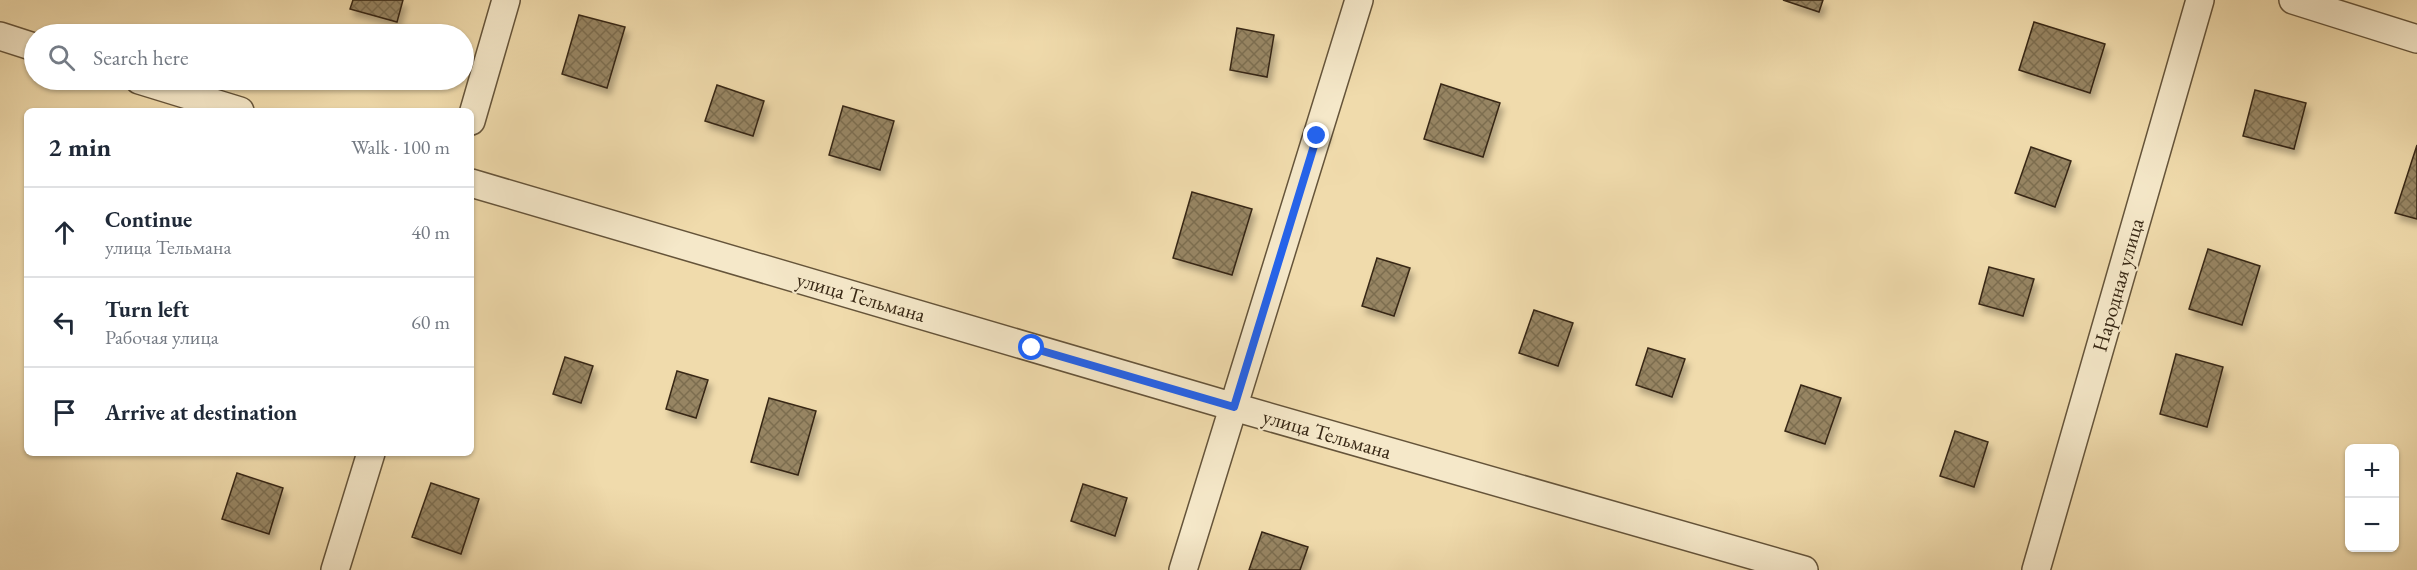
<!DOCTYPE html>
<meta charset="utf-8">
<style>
body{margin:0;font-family:"EB Garamond",serif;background:#f2f2f3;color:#1f2937}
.controls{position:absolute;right:18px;bottom:18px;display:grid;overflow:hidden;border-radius:9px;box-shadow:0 2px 4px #0004}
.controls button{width:54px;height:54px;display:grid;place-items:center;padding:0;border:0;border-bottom:2px solid #e0e1e3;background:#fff;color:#1f2937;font:30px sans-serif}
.stop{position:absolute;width:18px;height:18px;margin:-14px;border:4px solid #2563eb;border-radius:50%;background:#fff}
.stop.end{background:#2563eb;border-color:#fff;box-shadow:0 2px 6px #0008}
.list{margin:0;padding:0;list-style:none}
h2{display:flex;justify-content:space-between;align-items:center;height:78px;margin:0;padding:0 24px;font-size:26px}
h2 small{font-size:20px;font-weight:400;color:#747a83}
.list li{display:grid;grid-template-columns:39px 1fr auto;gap:18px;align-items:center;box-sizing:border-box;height:90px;padding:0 24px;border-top:2px solid #e0e1e3}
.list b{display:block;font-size:22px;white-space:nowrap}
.list p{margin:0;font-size:20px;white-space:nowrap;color:#747a83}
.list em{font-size:20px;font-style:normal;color:#747a83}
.icon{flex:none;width:33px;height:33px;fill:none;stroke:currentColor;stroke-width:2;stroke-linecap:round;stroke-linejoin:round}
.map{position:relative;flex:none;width:2417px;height:570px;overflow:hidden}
.search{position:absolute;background:#fff;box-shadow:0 2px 4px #0004;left:24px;top:24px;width:450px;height:66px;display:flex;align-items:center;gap:15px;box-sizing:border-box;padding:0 21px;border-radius:33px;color:#747a83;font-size:22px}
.panel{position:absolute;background:#fff;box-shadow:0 2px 4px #0004;left:24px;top:108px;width:450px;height:348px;border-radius:9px}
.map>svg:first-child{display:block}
</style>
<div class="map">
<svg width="2417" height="570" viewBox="0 0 2417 570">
<defs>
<pattern id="building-cross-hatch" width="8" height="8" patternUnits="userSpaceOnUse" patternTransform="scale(1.5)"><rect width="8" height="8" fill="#978563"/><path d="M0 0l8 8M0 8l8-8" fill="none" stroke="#7c6d50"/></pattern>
<filter id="shadow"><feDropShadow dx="3.5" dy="6" stdDeviation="3" flood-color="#0004"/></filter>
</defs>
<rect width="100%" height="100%" fill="#f0dbac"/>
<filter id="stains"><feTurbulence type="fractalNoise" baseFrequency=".00333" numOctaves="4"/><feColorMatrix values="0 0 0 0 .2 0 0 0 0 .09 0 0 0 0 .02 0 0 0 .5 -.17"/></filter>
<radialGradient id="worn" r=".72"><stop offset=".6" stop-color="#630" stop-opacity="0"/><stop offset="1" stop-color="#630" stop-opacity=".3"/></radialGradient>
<!-- building -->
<path fill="url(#building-cross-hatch)" stroke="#372714" stroke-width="1.5" filter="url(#shadow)" d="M353,0H403L397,22L350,9Z
M1783,0H1823L1819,12Z
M579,15L625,27L607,88L562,74Z
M2034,22L2105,44L2090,93L2019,70Z
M1237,28L1274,35L1267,77L1230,70Z
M1441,84L1500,103L1483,157L1424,139Z
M717,85L764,101L753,136L705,121Z
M2255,90L2306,103L2294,149L2243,136Z
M843,106L894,121L880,170L829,155Z
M2417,145V219L2395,213Z
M2031,147L2071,161L2055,207L2015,193Z
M1192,192L1252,209L1232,275L1173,258Z
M2208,249L2260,266L2242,325L2189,309Z
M1377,258L1410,268L1394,316L1362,306Z
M1989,267L2034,279L2023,316L1979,304Z
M1534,310L1573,323L1558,366L1519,353Z
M1648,348L1685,359L1672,397L1636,385Z
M2176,354L2223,367L2207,427L2160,414Z
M565,357L593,366L581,403L553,394Z
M677,371L708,380L696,418L666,409Z
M1801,385L1841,398L1825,444L1785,431Z
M769,398L816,411L798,475L751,462Z
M1955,431L1988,442L1974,487L1940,476Z
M237,473L283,488L269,534L222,519Z
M431,483L479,499L461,554L412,537Z
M1083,484L1127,498L1115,536L1071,521Z
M1262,532L1308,547L1300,570H1249Z"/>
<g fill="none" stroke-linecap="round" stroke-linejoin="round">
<defs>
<path id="minor" d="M2293,0L2417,39
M0,36L34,47
M139,80L240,111
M471,121L506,0
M471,183L1234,407L1804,570
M335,570L371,453
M1183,570L1359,0
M2036,570L2200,0"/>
</defs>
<!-- minor casing -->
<use href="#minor" stroke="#65543a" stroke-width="30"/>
<!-- minor -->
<use href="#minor" stroke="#f5e8c9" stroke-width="27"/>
</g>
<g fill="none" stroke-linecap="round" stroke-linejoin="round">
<!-- route -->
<path stroke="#2563eb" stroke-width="8" d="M1032,348L1234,407L1317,136"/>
</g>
<g text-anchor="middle" stroke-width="4.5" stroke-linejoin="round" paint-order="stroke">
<!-- street labels -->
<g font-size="21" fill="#372714" stroke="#f5e8c9">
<text transform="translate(2118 285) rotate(-74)" y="7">Народная улица</text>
<text transform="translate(861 297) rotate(16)" y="7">улица Тельмана</text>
<text transform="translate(1327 434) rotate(16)" y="7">улица Тельмана</text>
</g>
</g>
<rect width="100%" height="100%" filter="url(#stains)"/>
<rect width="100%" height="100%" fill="url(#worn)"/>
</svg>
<div class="controls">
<button>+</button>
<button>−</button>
</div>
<div class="stop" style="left:1032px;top:348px"></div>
<div class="stop end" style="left:1317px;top:136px"></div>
<div class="search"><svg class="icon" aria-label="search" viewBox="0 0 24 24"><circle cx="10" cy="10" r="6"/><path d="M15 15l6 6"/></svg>Search here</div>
<section class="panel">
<h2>2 min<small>Walk · 100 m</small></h2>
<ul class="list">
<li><svg class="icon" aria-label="ahead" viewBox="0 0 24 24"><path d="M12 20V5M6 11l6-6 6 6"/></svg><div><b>Continue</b><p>улица Тельмана</p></div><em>40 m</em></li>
<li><svg class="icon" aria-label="left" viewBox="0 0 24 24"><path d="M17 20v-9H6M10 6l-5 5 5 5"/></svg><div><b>Turn left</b><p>Рабочая улица</p></div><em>60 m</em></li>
<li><svg class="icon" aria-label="arrive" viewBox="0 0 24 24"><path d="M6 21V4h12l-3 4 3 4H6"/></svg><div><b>Arrive at destination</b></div></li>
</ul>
</section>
</div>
